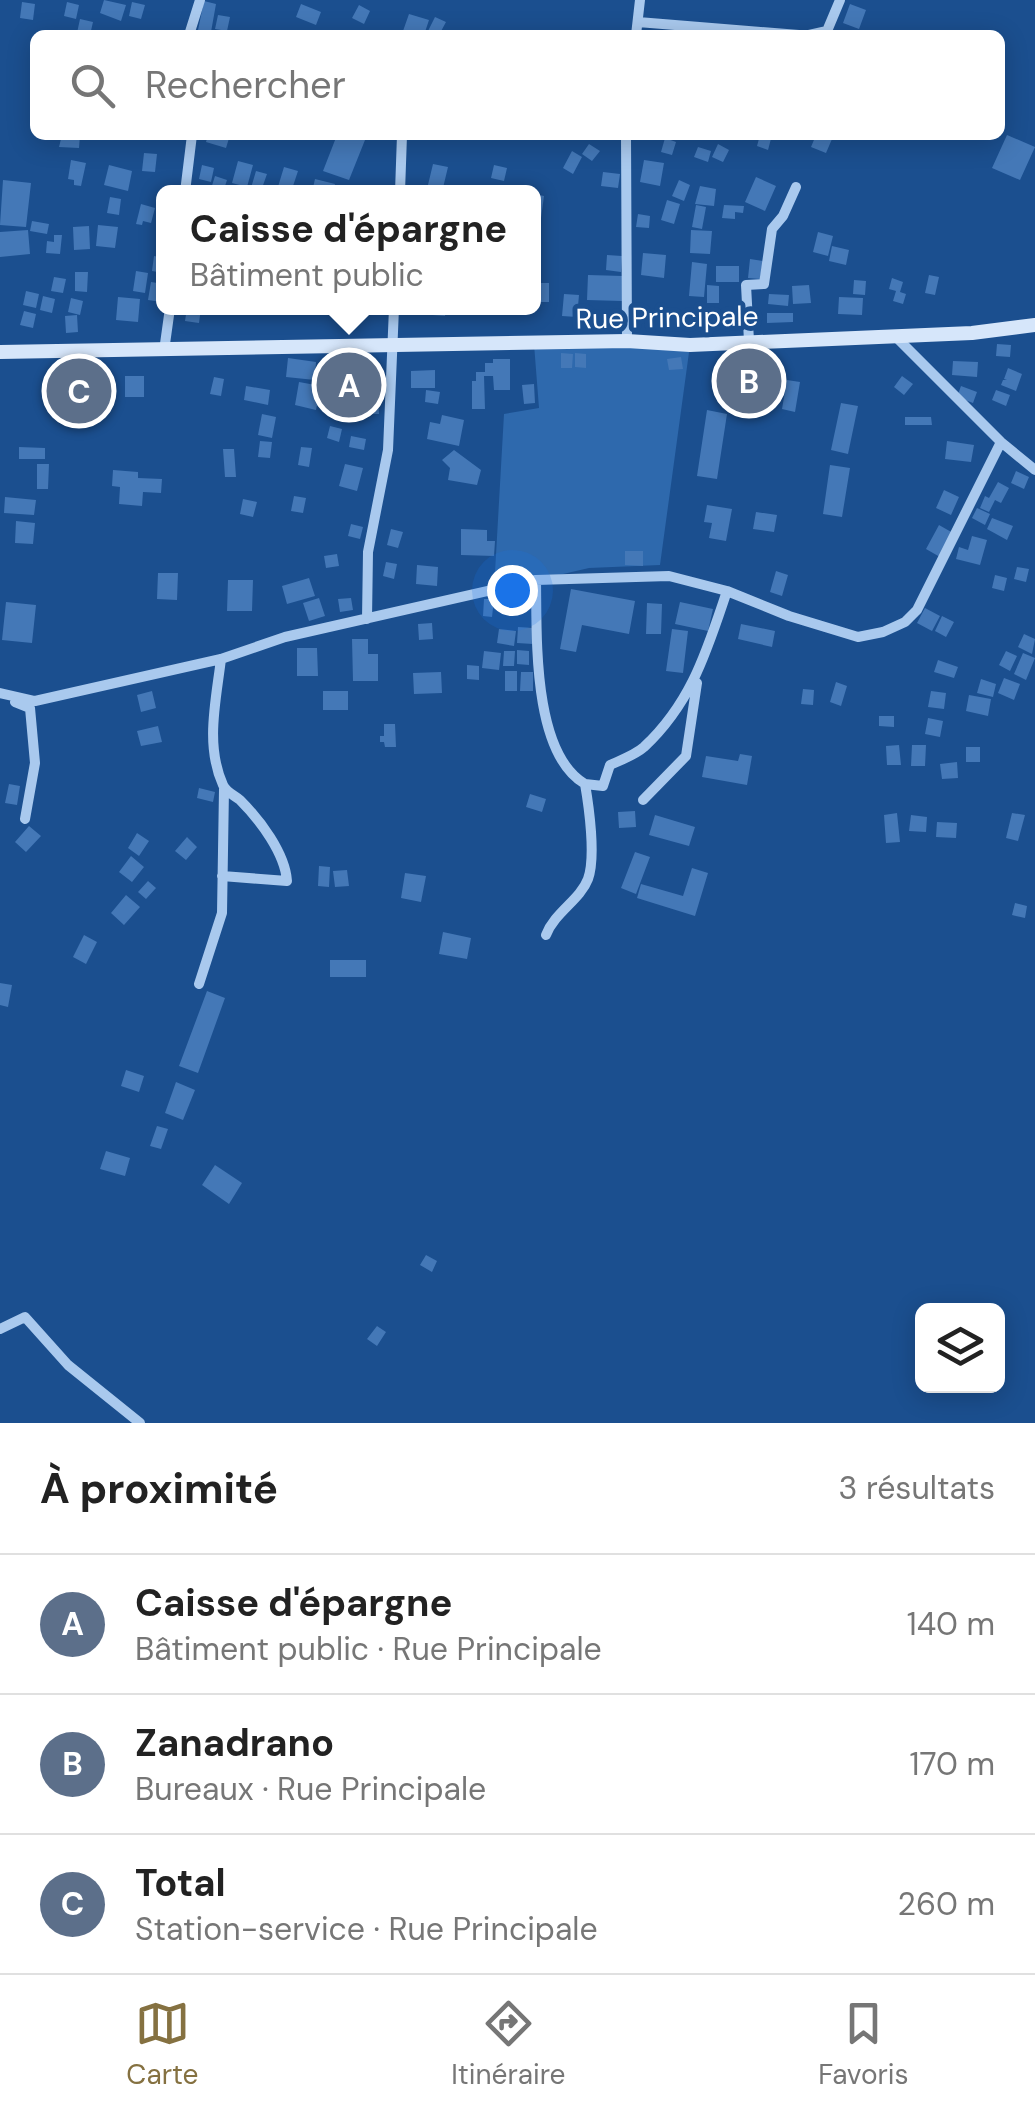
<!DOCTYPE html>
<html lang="fr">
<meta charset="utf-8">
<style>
body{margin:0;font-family:"DM Sans",sans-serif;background:#f2f2f2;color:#222}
.controls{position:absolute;right:30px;bottom:30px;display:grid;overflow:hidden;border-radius:15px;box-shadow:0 5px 25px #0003}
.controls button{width:90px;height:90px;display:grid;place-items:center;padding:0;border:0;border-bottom:2px solid #e0e0e0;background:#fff;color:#222;font:50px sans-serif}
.you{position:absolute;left:512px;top:590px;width:35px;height:35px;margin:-25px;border:8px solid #fff;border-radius:50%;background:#1a73e8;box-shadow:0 0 0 15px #1a73e833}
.badge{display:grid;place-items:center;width:65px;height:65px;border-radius:50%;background:#857141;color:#fff;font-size:32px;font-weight:700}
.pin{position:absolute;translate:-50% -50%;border:5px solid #fff;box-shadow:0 2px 10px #0006}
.popup{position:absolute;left:156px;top:185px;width:385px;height:130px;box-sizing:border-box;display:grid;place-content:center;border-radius:15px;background:#fff;filter:drop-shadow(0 2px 8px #0005);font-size:32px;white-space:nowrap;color:#767676}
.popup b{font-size:38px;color:#222}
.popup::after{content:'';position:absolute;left:50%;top:100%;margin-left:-20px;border:20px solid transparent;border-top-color:#fff}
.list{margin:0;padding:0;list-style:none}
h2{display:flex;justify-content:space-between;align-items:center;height:130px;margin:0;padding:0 40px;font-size:42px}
h2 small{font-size:32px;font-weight:400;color:#767676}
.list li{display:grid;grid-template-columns:65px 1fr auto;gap:30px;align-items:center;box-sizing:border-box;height:140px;padding:0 40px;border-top:2px solid #e0e0e0}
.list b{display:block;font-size:38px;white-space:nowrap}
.list p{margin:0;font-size:32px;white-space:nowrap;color:#767676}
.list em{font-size:32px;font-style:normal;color:#767676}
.icon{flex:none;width:55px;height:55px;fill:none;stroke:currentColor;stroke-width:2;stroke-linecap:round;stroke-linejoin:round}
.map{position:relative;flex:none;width:1035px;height:1423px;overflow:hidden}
.search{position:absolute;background:#fff;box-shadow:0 5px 25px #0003;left:30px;right:30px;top:30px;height:110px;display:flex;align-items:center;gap:25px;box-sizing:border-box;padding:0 35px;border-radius:15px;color:#767676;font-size:38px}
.sheet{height:550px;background:#fff}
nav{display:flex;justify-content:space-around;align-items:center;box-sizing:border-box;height:140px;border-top:2px solid #e0e0e0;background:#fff;font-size:28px;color:#767676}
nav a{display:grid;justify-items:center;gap:5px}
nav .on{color:#857141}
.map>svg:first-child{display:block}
</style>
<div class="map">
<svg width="1035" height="1423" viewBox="0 0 1035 1423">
<rect width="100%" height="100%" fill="#1b4f8f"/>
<!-- green -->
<path fill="#2e69ad" d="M534,344L690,345L660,565L589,568L494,590L504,414L539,408Z"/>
<!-- building -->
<path fill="#4478b7" d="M104,0L126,5L121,21L100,13Z
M204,1L216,4L211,32L198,30Z
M22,2L35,4L33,20L20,18Z
M67,2L79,5L76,19L64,16Z
M132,2L145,5L141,19L129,16Z
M301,4L321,12L316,25L296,17Z
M850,4L866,10L859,29L843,23Z
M359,5L370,11L364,24L352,18Z
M409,14L429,20L424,35L403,31Z
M218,15L230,17L227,31L215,29Z
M435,17L446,22L439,35L428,31L433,21L436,23L433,21Z
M80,19L93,22L90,35L77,33Z
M62,135H80L79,148L59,147Z
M208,135H230L226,148L206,142Z
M337,135H352L365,140L349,180L323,171Z
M760,135H772L768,150L757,146Z
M816,135L832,139L826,153L811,147Z
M1007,135L1035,147L1020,180L992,168Z
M665,138L676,142L672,155L661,152Z
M589,144L600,151L592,161L582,154Z
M718,144L729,150L723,162L712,157Z
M698,147L711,151L708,162L694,157Z
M572,151L582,157L573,174L563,168Z
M144,153L157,154L155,172L142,171Z
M71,160L86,163L81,186L74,185V180L68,179Z
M644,160L664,163L660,186L640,182Z
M238,161L253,165L247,187L232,183Z
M433,164L448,167L442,192L427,189Z
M109,165L132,171L128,191L104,185Z
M202,165L214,168L211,182L199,179Z
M494,165L507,168L504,181L491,178Z
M284,167L298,171L291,192L277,190Z
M256,171L267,174L261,191L251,188Z
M603,172L620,174L618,188L601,186Z
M215,176L227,180L223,192H210Z
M756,177L776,186L765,211L745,202Z
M315,179L335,184L333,192H312Z
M3,180L31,183L26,227L0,225Z
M679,180L690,185L684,201L672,196Z
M700,186L716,189L714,206L695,204Z
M534,194L544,196L541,218L534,217Z
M110,197L121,199L119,215L107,213Z
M667,200L680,204L674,224L661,220Z
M141,204L155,208L151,223L143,221L142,225L136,224Z
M696,205L706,207L702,229L692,227Z
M724,205L744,206L743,213L735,212V219L722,218Z
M638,214L650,216L649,228L636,227Z
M32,221L49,224L47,234L30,231Z
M98,225L118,227L115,248L96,246Z
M89,226L90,249L74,250L73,227Z
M28,230L30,254L0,257V232Z
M691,230L712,231L710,254L690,253Z
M818,232L833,236L828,256L813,252Z
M54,235H62L60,254L46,253L47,241L54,242Z
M832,246L849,250L846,265L829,261Z
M643,253L666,255L664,278L641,275Z
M607,255L622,256L621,272L606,270Z
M154,256L164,258V273L152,271Z
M750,259L763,261L760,279L748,278Z
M692,262L707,264L704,297L689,296Z
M716,266H739V282H716Z
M136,271L148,273L145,293L133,291Z
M75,272H88L87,292L75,291Z
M588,275L623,276L622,301L587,300Z
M929,275L939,277L935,295L925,293Z
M54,277L66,279L63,293L51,291Z
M892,278L903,282L900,292L906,294L903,304L893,301L896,291L889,289Z
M854,280L866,281L865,295L853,294Z
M151,282L164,284L161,302L148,300Z
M536,283H549V302H536Z
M707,285L719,286V303H707Z
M809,285L811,303L793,304L792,286Z
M26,291L39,294L36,308L23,305Z
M564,294L579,295L577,317L562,316Z
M769,294L789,295L788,306L768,304Z
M43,296L55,299L52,313L40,310Z
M118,297L140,299L138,322L116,320Z
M839,297L863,298L862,315L838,314Z
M71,298L83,301L80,315L68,312Z
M187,308H201L199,323L185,321Z
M421,308H446L445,316L420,314Z
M24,311L36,314L33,328L20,325Z
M767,313H793V322L767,323Z
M685,314L705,315L704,324L685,323Z
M77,315L78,332L66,333L65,316Z
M997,344L1011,345L1010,357L996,356Z
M561,353L573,354L572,368H561Z
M575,353L586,354V368L575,367Z
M681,357L683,369L669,370L667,359Z
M288,358L316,362L315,380L286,377Z
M493,359H510V390H494L493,376H484L485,409H472V381H476V372H485V363H493Z
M953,361L978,362L977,377L952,375Z
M374,362L375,375L339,376V363Z
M1008,368L1022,374L1016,391L1001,385L1003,380H1007L1004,379Z
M435,370V388H411V371Z
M125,376H144V397H125Z
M902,376L913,384L904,395L894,387Z
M214,377L224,379L221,396L210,394Z
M377,377L379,414H365V404H344L343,379Z
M787,380L800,382L795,412L782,409Z
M299,382L321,386L316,410L295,405Z
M534,384L535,403L524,404L522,385Z
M246,386L270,390L268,405L244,400Z
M961,386L977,392L973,403L957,397Z
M426,390L440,392L438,404L425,402Z
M996,390L1010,395L1006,406L992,400Z
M841,403L858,406L848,454L831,450Z
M707,410L727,414L717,479L697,476Z
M262,414L276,417L272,438L258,435Z
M442,415L464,420L459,446L427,439L430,422L440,424Z
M905,417H931L932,425H905Z
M330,426L342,429L339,442L327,438Z
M351,436L366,439L364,450L349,447Z
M260,441L272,442L270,458L258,457Z
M947,441L974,445L971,462L945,459Z
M19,447L45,448V459H19Z
M301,447L312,448L309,467L298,465Z
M223,449H234L236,477H225Z
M454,450L481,470L477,485L448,480L450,468L442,460Z
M37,464H49L48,489H37Z
M345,464L363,468L357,491L339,486Z
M830,465L850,468L842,517L823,514Z
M113,470L138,472V478L162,479L161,493L143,492L142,506L119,504L120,487L112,486Z
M1016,471L1029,477L1024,489L1011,483Z
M998,482L1009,488L1001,503L995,500L989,512L980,508L985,496L989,498Z
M944,490L959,497L951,515L936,508Z
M294,496L306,498L303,513L291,511Z
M5,497L36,500L34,515L4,513Z
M243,499L257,502L253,517L240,514Z
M707,505L732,509L726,541L709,538L712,523L704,522Z
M977,508L990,514L985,525L972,518Z
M756,512L777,515L774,532L753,529Z
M992,518L1013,526L1007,540L987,529Z
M16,521L35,523L33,544L15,543Z
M351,524L363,527L360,539L348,536Z
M939,525L953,533L940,557L926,549Z
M391,529L403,532L398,548L387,545Z
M461,529L487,530V541H495L494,556L461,555Z
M972,536L987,540L980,565L956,559L959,547L968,550Z
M625,551H643V566L625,565Z
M337,554L339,566L326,568L324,556Z
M386,562L397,564L394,579L383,576Z
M417,565L438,567L437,586L416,584Z
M1017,567L1029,569L1026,582L1014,579Z
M776,571L788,575L782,596L770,592Z
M158,573H178L177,600L157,599Z
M995,575L1007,578L1004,591L992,588Z
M309,578L315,596L287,604L282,586Z
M228,580H253L252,611H227Z
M571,589L635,601L629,634L582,625L576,652L560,649Z
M319,598L325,616L309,621L303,603Z
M351,598L353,610L340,612L338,599Z
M484,599H494L492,617L483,616Z
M6,602L36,605L32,643L2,640Z
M680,602L713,609L708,631L675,624Z
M647,603L662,604L661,634H646Z
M925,608L940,616L932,631L917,623Z
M942,616L954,622L946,637L935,631Z
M432,623L433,639L419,640L418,624Z
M741,624L775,631L772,647L738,639Z
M518,627L534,628L533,644L517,643Z
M499,629L516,631L514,646L497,643Z
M672,629L688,631L683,673L666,671Z
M1024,634L1035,639L1032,654L1018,647Z
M352,639H368V654H378V681H353Z
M297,648H317L318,676H297Z
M517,650L529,651V665L517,664Z
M484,651L501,653L499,670L482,668Z
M504,651H515L514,666H503Z
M1006,651L1017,656L1010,671L999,665Z
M1023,653L1035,658L1026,680L1014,674Z
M938,660L958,667L954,678L934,672Z
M467,665L479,666V680L467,679Z
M505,671H517V691H505Z
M441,672L442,693L414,694L413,673Z
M521,672H533V691H520Z
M1004,678L1020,684L1014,700L998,693Z
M981,679L996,684L993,697L977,693Z
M836,682L847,686L841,706L830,702Z
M803,689L814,690L813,705L801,704Z
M152,691L156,708L141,712L137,695Z
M323,691H348V710H323Z
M931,691L946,693L944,709L928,707Z
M969,695L991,699L988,716L966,711Z
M879,716H894V727L879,726Z
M928,718L943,721L940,737L925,734Z
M384,724H395L396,747H385L384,742H380V736H384Z
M158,726L162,742L141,746L137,731Z
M899,745L901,765H887L886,746Z
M912,745H926L925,766H911Z
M966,747H980V762H966Z
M740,754L752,756L747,785L702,777L706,756L738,761Z
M957,762L958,778L942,779L940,764Z
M9,784L20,786L17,805L5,803Z
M199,788L215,792L213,802L197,798Z
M530,794L546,799L542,812L526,807Z
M635,811L636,827L619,828L618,812Z
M897,813L900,842L886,843L884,815Z
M1012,813L1025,815L1018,841L1006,838Z
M655,815L695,827L689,846L649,835Z
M911,815L927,817L926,832L909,831Z
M937,822L957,823L956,838L936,837Z
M29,826L41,836L26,852L15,842Z
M137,833L149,841L139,856L128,848Z
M187,837L197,847L186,860L175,851Z
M635,852L650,857L636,894L621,888Z
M131,856L144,867L132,882L119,872Z
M319,866L330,867L329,887L318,886Z
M692,868L708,873L695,916L637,898L641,884L683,896Z
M347,870L349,886L335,887L333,871Z
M405,873L426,876L421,902L401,898Z
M148,881L156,888L146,899L138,892Z
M126,895L140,907L124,925L111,913Z
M1015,903L1027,906L1025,918L1012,915Z
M443,932L471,938L467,959L439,954Z
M84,935L97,942L86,964L73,957Z
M330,960H366V977H330Z
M0,983L12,985L8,1007L0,1005Z
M207,991L225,998L198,1073L179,1066Z
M126,1070L144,1076L139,1092L121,1086Z
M176,1082L195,1090L183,1120L165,1113Z
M157,1126L168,1129L161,1149L150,1146Z
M106,1151L130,1158L125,1176L100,1169Z
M215,1165L242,1183L229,1204L202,1185Z
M426,1255L437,1261L432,1272L420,1265Z
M377,1326L386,1332L377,1346L367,1339Z"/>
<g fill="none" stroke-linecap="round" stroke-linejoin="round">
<!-- minor -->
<path stroke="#a9c9ee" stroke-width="10" d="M638,22L799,35
M189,35L200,0
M636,35L640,0
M809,35L827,31L840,0
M626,135L627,341
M185,192L192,135
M400,192L402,135
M895,336L1001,442L1035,470
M749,341L746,285L764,284L772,229L783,216L796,187
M164,351L170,308
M536,580C537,636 532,753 585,784C589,807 596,857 588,879C580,900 555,912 546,935
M367,619L368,552L388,450L394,308
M221,659C216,701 205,745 223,785C226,792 234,795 240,800C260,820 285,853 287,881L222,876
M0,693L35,701L221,659L285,637L536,580L669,576L727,591L789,616L858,637L883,632L905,622L917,610L1001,442
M15,702L30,708L35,763L25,819
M585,784L603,786L610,765C621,760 635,755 644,747C692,702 707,650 727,591
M643,800L686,756L697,683
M199,984L222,913L224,789
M0,1329L25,1317L68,1365L140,1423"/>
<!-- secondary -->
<path stroke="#d6e6fa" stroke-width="14" d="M0,352L627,341L690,345L972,333L1035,325"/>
</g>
<g text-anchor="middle" stroke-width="10" stroke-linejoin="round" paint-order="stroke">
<!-- street labels -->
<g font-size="28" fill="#fff" stroke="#1b4f8f">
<text transform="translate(667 317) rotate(-1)" y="10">Rue Principale</text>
</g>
</g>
</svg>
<div class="controls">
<button><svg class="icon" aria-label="layers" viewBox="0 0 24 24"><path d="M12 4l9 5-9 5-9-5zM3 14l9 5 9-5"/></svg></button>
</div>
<div class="you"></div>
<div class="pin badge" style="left:349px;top:385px;background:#5c6f8a">A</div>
<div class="popup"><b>Caisse d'épargne</b>Bâtiment public</div>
<div class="pin badge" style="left:749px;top:381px;background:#5c6f8a">B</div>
<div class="pin badge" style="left:79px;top:391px;background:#5c6f8a">C</div>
<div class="search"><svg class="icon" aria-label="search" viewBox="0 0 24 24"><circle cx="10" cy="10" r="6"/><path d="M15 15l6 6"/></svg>Rechercher</div>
</div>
<section class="sheet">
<h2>À proximité<small>3 résultats</small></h2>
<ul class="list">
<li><span class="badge" style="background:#5c6f8a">A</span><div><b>Caisse d'épargne</b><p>Bâtiment public · Rue Principale</p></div><em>140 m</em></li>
<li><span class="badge" style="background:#5c6f8a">B</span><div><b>Zanadrano</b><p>Bureaux · Rue Principale</p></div><em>170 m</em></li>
<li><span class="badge" style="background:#5c6f8a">C</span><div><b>Total</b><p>Station-service · Rue Principale</p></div><em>260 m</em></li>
</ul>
</section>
<nav>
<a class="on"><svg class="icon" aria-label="map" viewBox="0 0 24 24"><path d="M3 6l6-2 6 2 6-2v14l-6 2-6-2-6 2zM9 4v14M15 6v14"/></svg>Carte</a>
<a><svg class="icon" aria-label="directions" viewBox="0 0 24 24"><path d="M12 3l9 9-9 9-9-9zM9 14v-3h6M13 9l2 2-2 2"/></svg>Itinéraire</a>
<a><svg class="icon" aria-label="saved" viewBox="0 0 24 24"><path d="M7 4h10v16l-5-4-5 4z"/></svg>Favoris</a>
</nav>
